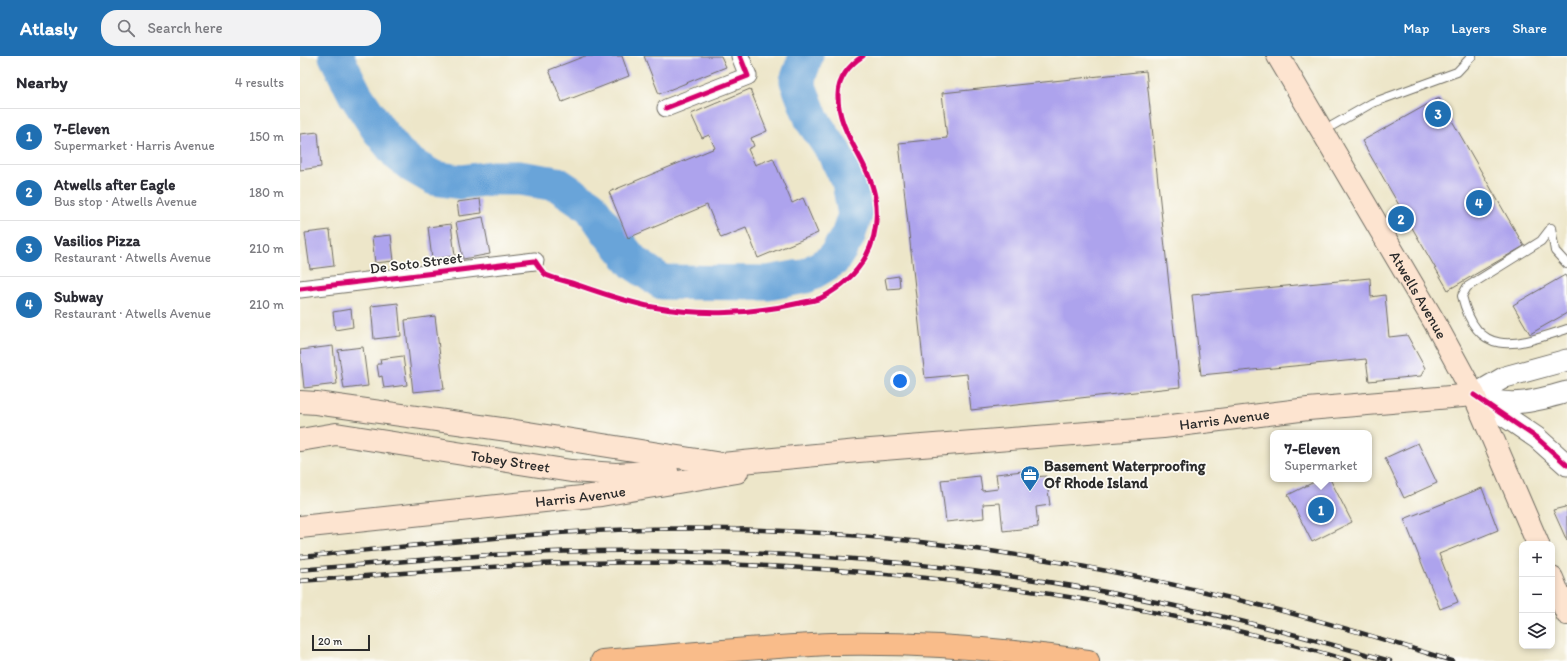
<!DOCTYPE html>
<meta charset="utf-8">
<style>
body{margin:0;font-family:Itim,sans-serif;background:#f2f2f3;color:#2b2b33}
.controls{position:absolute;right:12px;bottom:12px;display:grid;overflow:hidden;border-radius:8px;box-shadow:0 2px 6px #0003}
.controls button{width:36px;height:36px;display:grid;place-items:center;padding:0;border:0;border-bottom:1px solid #e1e1e2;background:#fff;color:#2b2b33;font:20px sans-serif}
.scale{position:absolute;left:12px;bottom:10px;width:58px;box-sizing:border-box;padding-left:4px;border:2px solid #2b2b2b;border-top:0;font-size:11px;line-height:14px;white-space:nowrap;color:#2b2b2b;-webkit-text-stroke:3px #fdfcf7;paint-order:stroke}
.you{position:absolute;left:600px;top:325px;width:14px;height:14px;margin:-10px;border:3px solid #fff;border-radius:50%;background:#1a73e8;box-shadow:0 0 0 6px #1a73e833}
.badge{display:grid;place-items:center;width:26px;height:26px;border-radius:50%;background:#1f6fb2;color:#fff;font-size:13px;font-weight:700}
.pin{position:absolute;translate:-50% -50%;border:2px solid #fff;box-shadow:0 1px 4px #0006}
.popup{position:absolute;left:970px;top:374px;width:102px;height:52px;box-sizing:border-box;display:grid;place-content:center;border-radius:8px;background:#fff;filter:drop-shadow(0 1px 3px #0005);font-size:13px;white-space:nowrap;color:#7c7c81}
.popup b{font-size:15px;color:#2b2b33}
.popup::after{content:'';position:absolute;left:50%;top:100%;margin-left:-8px;border:8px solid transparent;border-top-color:#fff}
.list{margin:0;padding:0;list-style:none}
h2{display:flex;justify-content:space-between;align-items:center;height:52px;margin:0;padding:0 16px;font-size:17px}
h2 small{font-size:13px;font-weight:400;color:#7c7c81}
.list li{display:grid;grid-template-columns:26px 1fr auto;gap:12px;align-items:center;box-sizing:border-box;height:56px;padding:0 16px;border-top:1px solid #e1e1e2}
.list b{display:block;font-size:15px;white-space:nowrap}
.list p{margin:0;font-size:13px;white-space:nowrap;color:#7c7c81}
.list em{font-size:13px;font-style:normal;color:#7c7c81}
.icon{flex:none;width:22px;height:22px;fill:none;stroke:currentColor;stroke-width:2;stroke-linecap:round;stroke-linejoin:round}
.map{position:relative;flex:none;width:1267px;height:605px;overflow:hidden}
header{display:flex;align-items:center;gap:24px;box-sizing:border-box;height:56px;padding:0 20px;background:#1f6fb2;color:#fff}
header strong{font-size:19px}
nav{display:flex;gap:22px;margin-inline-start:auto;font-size:14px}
.search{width:280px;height:36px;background:#f2f2f3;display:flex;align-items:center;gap:10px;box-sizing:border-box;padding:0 14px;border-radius:16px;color:#7c7c81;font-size:15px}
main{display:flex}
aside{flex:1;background:#fff}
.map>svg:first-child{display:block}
</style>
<header>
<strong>Atlasly</strong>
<div class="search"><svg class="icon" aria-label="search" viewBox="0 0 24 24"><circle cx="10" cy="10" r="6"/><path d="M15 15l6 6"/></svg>Search here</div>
<nav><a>Map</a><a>Layers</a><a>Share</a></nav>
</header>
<main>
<aside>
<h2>Nearby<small>4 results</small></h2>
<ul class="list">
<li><span class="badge">1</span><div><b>7-Eleven</b><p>Supermarket · Harris Avenue</p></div><em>150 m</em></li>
<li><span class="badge">2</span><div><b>Atwells after Eagle</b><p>Bus stop · Atwells Avenue</p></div><em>180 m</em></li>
<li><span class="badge">3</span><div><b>Vasilios Pizza</b><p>Restaurant · Atwells Avenue</p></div><em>210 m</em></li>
<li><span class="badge">4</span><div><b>Subway</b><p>Restaurant · Atwells Avenue</p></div><em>210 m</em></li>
</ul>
</aside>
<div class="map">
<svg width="1267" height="605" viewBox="0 0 1267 605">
<rect width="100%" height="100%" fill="#fdfcf7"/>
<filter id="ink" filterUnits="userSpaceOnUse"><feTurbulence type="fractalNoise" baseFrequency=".025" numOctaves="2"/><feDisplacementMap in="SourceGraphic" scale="8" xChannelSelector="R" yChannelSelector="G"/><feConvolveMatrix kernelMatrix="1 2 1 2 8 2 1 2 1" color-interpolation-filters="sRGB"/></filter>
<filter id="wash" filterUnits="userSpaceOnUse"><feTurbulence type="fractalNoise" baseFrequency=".012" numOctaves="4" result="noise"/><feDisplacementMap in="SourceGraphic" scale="16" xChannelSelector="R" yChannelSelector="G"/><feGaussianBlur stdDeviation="0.9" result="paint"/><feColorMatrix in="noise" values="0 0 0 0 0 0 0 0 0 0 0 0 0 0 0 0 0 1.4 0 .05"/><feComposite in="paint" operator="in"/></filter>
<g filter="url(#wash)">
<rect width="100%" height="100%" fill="#ede6c9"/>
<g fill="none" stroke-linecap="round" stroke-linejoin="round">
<!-- river -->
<path stroke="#69a4d9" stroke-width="35" d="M36,0L55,38L78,73L98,98L113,110L134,122L161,126L192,122H219L257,128L290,150L309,177L334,207L362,226L468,227L506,220L533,204L548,180L555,159L549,126L534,96L512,64L497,25L506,0"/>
</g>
<g id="blocks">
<!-- building -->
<path fill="#ada3ed" d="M285,0H322L329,20L262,46L249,14Z
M344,0H421L426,11L359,38Z
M846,15L880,331L671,354L667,318L625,322L599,87L647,82L642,37Z
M450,33L467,75L451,82L454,90L448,93L455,109L473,102L492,147L503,142L518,177L458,202L446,172L421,182L407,149L328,182L309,136L415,92L409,79L402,82L391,58Z
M1139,42L1224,190L1148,234L1062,85Z
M18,76L21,111L0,114V78Z
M180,143L182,157L159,160L157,146Z
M183,161L190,198L163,203L156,166Z
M151,168L155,200L132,203L128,171Z
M30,174L34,210L10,213L5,177Z
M91,179L94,205L75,207L72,181Z
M1265,219L1267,223V257L1230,278L1213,249Z
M599,220L600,232L587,233L585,222Z
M1070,222L1071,241L1085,239L1089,281L1107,279L1125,312L1121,320L1069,325L1066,303L901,319L892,239Z
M98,247L101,280L74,283L71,250Z
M51,253L53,271L35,274L33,256Z
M135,260L144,333L113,336L105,264Z
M33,290L37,328L4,332L0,294Z
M63,291L68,330L44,333L38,294Z
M103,300L107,329L84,332L82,320L79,321L77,308H81L80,303Z
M1118,387L1137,427L1104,442L1085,402Z
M732,414L733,421L746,420L750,449L736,451L738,471L703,475L700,447L683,448L684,462L646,466L641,424L680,420L682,435L698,433L696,418Z
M1020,423H1030L1052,466L1012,486L988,439Z
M1182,432L1198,474L1139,498L1158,546L1140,553L1104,463Z
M1265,451L1267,453V485L1253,454Z"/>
</g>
</g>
<g filter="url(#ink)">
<use href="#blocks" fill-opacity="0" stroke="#6f6c62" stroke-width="1"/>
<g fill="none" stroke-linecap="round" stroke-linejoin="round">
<defs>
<path id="service" d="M1023,75L1072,47L1157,16L1172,0
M1251,172L1241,185L1167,231L1162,240C1178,305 1217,289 1267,273
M1251,172L1255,195L1267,208"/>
<path id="minor" d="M366,52L448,20L440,0
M0,233L235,205"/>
<path id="tertiary" d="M1174,339L1237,382L1267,409
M1174,339L1205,321L1267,304
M1184,342C1212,352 1239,344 1267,336"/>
<g id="secondary">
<path id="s1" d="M978,0L1135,267L1174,339L1238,488"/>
<path id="s2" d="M0,346L16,347L208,374L422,408L558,395L863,371L1008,353L1174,339"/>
<path id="s3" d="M0,384L36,378L271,415L316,418L367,415"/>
<path id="s4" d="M0,471L301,439L437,416"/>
<path d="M1252,522L1267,558"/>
</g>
<path id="motorway" d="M302,605C379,599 455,591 532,588C617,586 704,593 788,605"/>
</defs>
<!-- service casing -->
<use href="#service" stroke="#6f6c62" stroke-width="10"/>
<!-- minor casing -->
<use href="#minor" stroke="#6f6c62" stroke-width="19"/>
<!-- tertiary casing -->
<use href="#tertiary" stroke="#6f6c62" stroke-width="23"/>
<!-- secondary casing -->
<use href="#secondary" stroke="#6f6c62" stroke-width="24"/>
<!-- motorway casing -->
<use href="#motorway" stroke="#6f6c62" stroke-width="24"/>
<!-- service -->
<use href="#service" stroke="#fff" stroke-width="8"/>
<!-- minor -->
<use href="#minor" stroke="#fff" stroke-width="17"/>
<!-- tertiary -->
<use href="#tertiary" stroke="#fff" stroke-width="21"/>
<!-- secondary -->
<use href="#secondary" stroke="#fde4d0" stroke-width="22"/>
<!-- motorway -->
<use href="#motorway" stroke="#f9bc8a" stroke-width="22"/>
<defs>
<path id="rail" d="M0,501C142,487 284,469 427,473C674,478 918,529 1152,605
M0,514C116,504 232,493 348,495C466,496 585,502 701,519C833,537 963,568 1090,605
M0,525C64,520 127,515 191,511C218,510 244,507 271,507C533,503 799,530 1050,605"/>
</defs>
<!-- rail casing -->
<use href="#rail" stroke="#2b2b2b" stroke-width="4.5"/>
<!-- rail -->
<use href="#rail" stroke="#fdfcf7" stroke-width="3" stroke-dasharray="9" stroke-linecap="butt"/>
<defs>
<path id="cycleway" d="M366,52L448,20L440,0
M0,233L235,205C238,209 242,216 246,219C255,223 266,225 275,228C301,237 326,246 353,251C400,260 453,258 500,247C507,245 515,245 521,242C561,221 582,187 575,141C569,105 537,76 538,39C538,23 549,9 563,0
M1174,339L1237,382L1267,409"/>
</defs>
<!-- cycleway casing -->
<use href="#cycleway" stroke="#fdfcf7" stroke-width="8"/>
<!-- cycleway -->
<use href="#cycleway" stroke="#d6006c" stroke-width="5"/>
</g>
</g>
<!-- icons -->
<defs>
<symbol id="office-pin" viewBox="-11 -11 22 30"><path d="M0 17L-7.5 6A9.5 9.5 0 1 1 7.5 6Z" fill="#1f6fb2" stroke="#fdfcf7"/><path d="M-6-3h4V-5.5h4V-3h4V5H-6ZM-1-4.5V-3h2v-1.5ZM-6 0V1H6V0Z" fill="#fff"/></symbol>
</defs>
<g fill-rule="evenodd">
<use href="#office-pin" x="719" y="408" width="22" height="30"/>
</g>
<g text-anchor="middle" stroke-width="3.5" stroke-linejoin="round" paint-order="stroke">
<!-- street labels -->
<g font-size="15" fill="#2b2b2b" stroke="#fdfcf7">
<text transform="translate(116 207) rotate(-7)" y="5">De Soto Street</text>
<text dy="5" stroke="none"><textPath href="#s1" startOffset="277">Atwells Avenue</textPath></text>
<text dy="5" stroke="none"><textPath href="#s2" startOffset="931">Harris Avenue</textPath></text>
<text dy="5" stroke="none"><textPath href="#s3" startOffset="213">Tobey Street</textPath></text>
<text dy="5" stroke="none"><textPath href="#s4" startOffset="282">Harris Avenue</textPath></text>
</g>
<!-- poi labels -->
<g font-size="15" font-weight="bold" fill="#2b2b2b" stroke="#fdfcf7" text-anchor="start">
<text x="744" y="415">Basement Waterproofing<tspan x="744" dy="17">Of Rhode Island</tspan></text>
</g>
</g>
</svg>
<div class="controls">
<button>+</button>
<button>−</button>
<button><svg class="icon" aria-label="layers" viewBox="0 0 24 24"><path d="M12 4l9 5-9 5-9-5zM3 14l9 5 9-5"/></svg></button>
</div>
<div class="scale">20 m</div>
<div class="you"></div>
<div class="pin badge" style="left:1021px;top:454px">1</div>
<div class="popup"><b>7-Eleven</b>Supermarket</div>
<div class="pin badge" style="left:1101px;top:163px">2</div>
<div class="pin badge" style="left:1138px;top:58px">3</div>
<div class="pin badge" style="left:1179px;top:147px">4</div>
</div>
</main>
